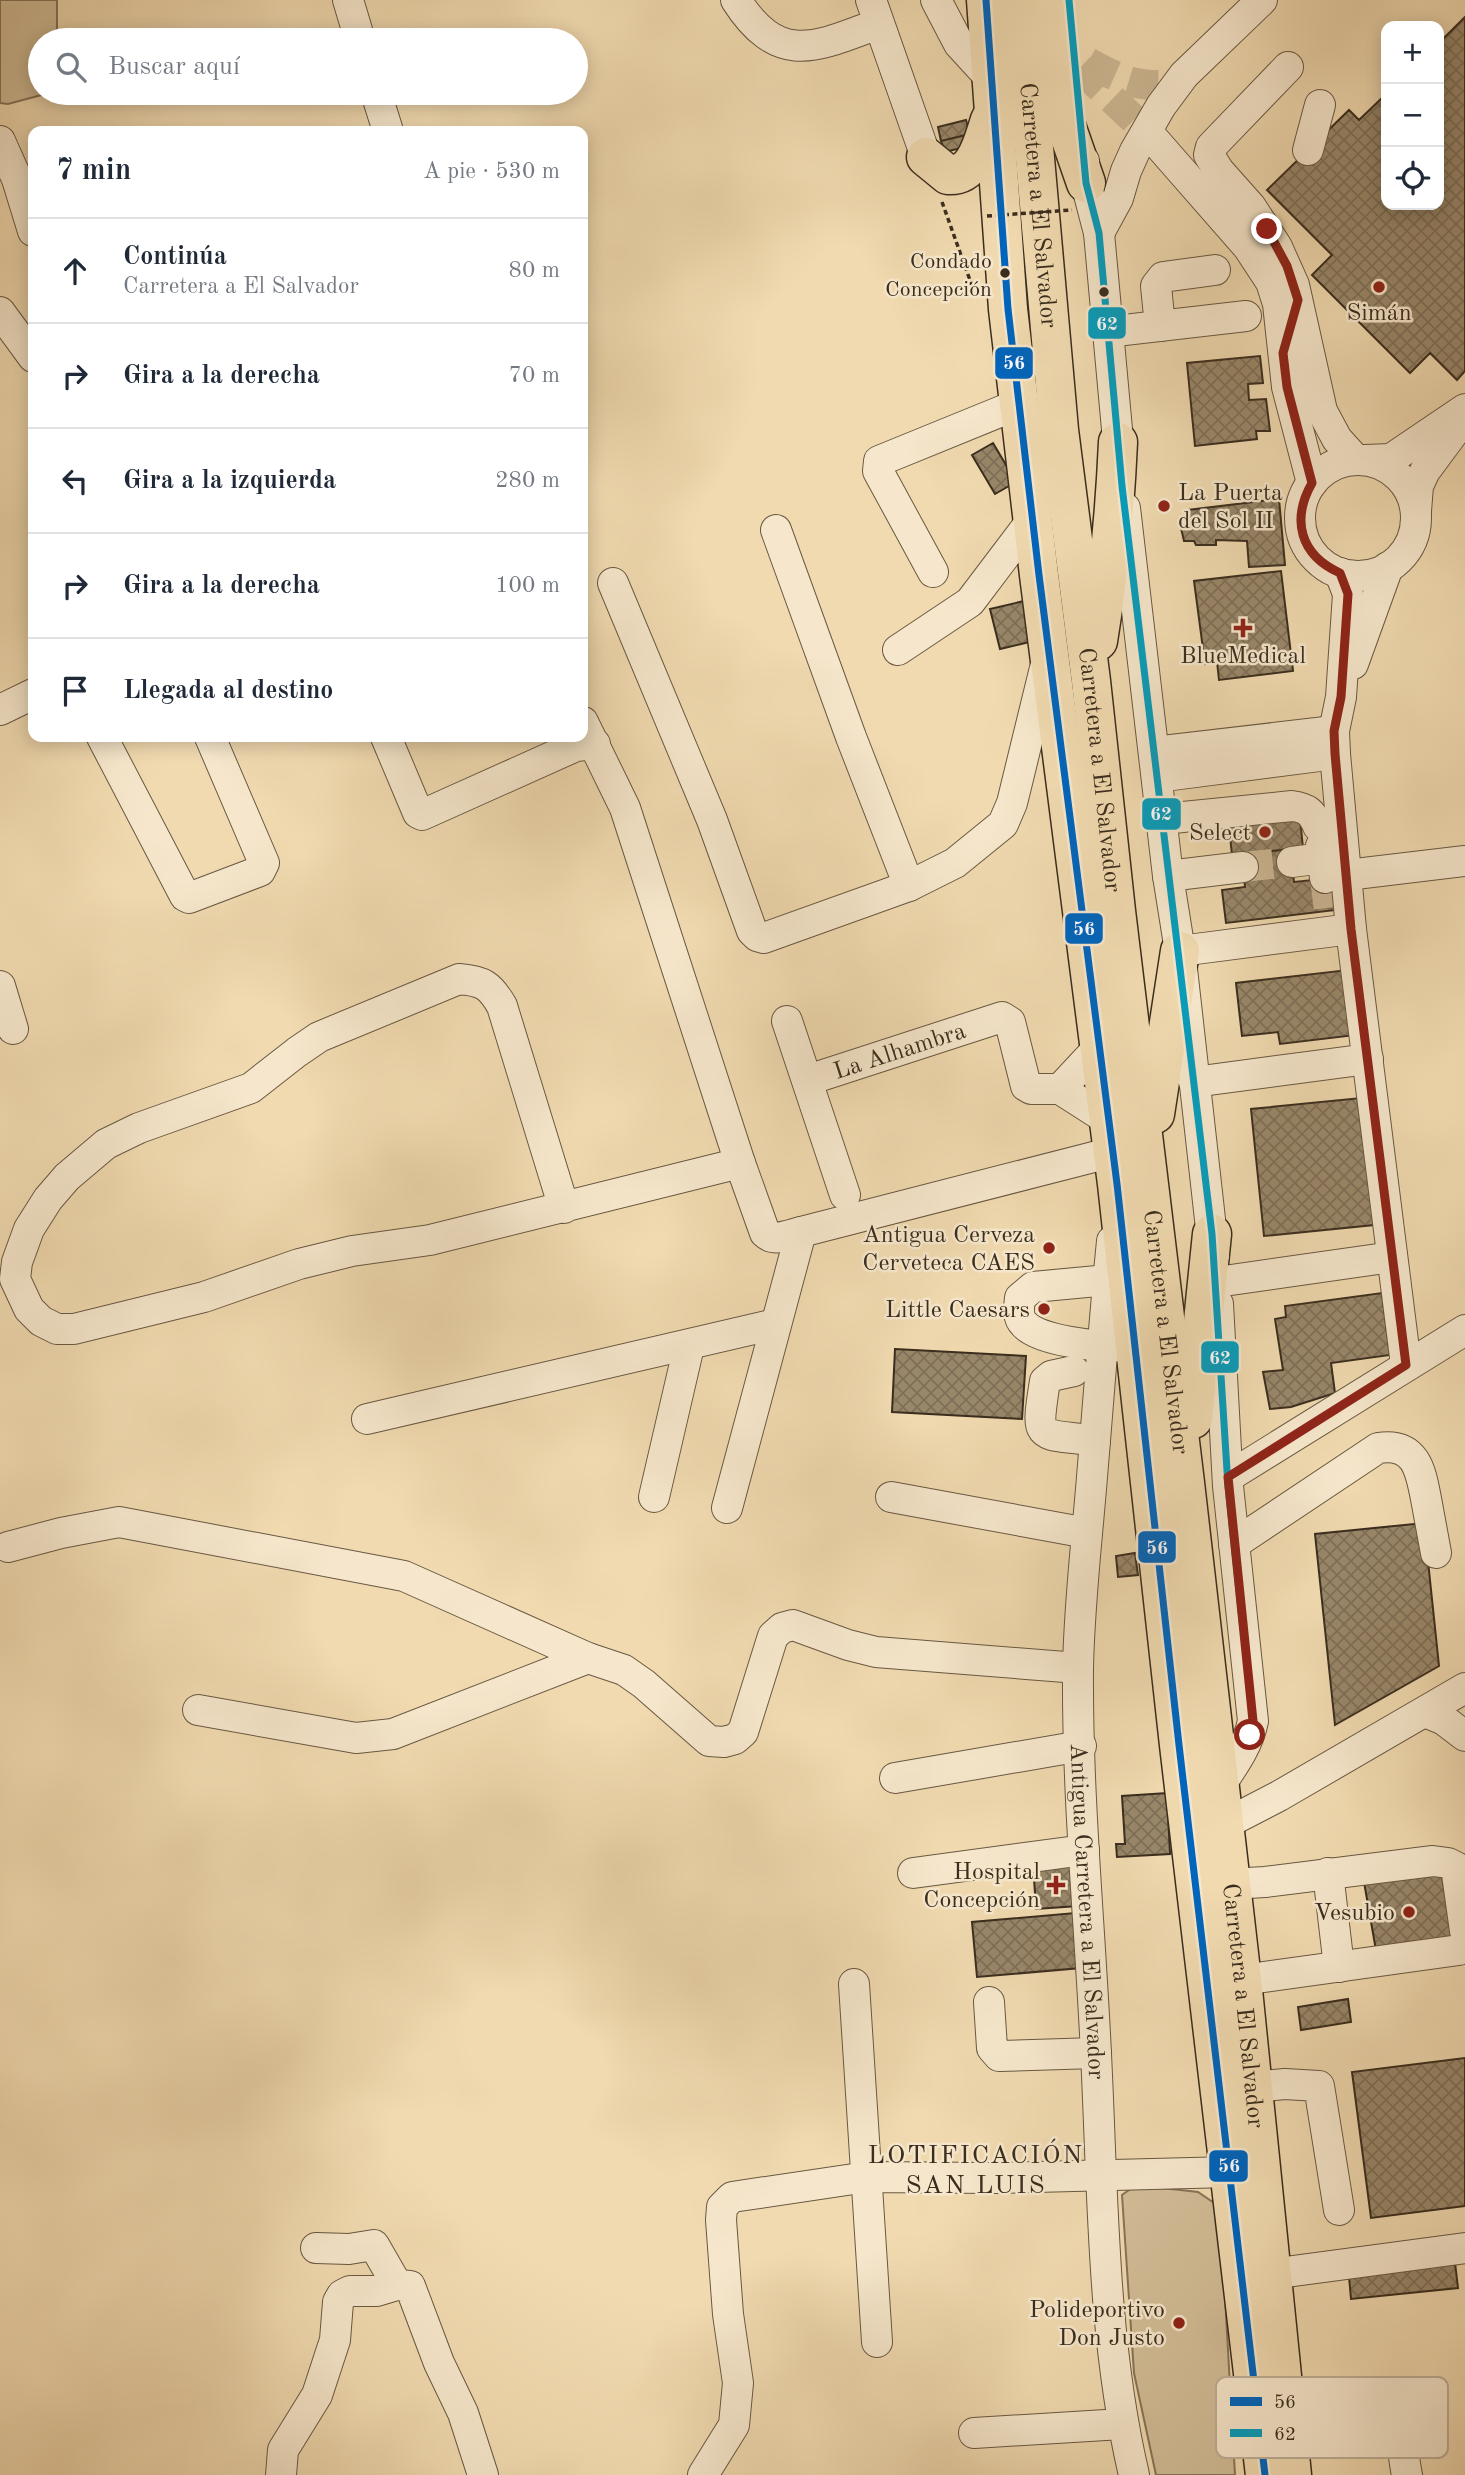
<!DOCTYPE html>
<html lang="es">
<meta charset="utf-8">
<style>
body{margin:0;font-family:"Old Standard TT",serif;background:#f2f2f3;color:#1f2937}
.controls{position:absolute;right:21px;top:21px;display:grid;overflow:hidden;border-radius:14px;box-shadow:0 4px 18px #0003}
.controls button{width:63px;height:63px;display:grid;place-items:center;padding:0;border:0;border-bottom:2px solid #e0e1e3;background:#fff;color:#1f2937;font:35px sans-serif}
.stop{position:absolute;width:21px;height:21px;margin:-16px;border:5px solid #8f2418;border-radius:50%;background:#fff}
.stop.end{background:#8f2418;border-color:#fff;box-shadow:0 2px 7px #0008}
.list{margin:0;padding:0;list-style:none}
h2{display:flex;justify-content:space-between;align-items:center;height:91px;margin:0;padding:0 28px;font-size:30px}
h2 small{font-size:23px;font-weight:400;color:#747a83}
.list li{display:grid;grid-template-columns:46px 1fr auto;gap:21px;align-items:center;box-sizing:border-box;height:105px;padding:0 28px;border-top:2px solid #e0e1e3}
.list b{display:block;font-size:26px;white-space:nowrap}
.list p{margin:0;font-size:23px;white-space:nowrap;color:#747a83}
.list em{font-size:23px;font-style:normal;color:#747a83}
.icon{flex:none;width:38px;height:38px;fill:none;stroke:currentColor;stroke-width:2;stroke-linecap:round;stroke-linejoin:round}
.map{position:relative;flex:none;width:1465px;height:2475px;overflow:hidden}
.search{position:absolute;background:#fff;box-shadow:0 4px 18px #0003;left:28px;top:28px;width:560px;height:77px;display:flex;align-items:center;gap:18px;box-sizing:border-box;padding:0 24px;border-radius:38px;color:#747a83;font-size:26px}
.panel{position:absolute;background:#fff;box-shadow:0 4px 18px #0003;left:28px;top:126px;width:560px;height:616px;border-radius:14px}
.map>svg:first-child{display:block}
</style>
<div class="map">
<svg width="1465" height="2475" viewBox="0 0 1465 2475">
<defs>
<pattern id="building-cross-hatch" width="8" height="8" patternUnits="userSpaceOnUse" patternTransform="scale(1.75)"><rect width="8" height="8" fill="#99876a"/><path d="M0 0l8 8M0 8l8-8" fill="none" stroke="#7e6f57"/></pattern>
</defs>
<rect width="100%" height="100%" fill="#f1dab0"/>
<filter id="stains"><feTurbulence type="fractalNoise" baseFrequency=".00286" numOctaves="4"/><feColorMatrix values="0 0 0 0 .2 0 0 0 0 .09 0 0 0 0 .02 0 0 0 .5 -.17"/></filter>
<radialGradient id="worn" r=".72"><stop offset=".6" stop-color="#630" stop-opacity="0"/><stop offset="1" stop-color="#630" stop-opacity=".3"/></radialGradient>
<!-- green -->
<path fill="#d2bd97" stroke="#86755a" stroke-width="2" d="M0,0H57V40H40V93H49L8,104L0,103Z
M1136,2185L1198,2192L1220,2207L1235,2475H1156L1134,2373L1122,2195Z"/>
<!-- building -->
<path fill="url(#building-cross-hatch)" stroke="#3a2d1e" stroke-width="2" d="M1465,17V371L1457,380L1430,353L1410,373L1312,275L1332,255L1267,190L1349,110L1359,120L1386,94V205H1439V43Z
M966,120L970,134L941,141L938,127Z
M970,134L965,147L945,152L941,141Z
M1260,356L1263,383L1248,384L1249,400L1266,399L1270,431H1256L1257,439L1195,446L1187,363Z
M993,443L1016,482L995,494L972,455Z
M1279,499L1285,565L1249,567L1247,541L1216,540V545H1196L1194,541H1184L1179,519L1188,518V510Z
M1281,571L1293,671L1219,680L1217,662L1205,664L1194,581Z
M1024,601L1034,641L1000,649L990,609Z
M1299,809L1303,848L1232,855L1228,817Z
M1290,849L1294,882L1332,878L1336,910L1226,923L1222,890L1245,887L1242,854Z
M1348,970L1356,1035L1280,1044L1278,1032L1242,1036L1236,983Z
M1361,1098L1374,1225L1264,1236L1251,1109Z
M1382,1293L1390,1355L1331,1363L1335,1393L1291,1407L1270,1409L1263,1372L1283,1370L1275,1319L1286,1317L1285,1306Z
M895,1349L1026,1356L1022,1419L892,1412Z
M1424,1523L1439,1666L1335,1725L1315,1534Z
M1135,1553L1138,1575L1118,1577L1116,1556Z
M1167,1793L1170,1854L1117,1857L1116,1844H1125L1122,1796Z
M1075,1860L1078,1906L1036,1909L1033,1863Z
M1440,1867L1455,1941L1377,1956L1364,1882Z
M1075,1913L1081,1968L977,1977L972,1922Z
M1348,1999L1351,2022L1301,2030L1298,2007Z
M1465,2058V2206L1371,2218L1352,2072Z
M1454,2254L1458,2288L1351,2299L1348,2265Z"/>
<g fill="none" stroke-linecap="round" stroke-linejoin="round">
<!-- minor-tunnel -->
<path stroke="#ccb793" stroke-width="30" stroke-dasharray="30 15" stroke-linecap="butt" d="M1047,37L1150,135
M1088,62C1124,82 1137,87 1179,85
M1243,867L1292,862
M1325,878L1329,911"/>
<defs>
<g id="minor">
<path d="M348,0L360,40"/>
<path d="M736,0C779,67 816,47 878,24"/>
<path d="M871,0L926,157"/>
<path d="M936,0L959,44L991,79"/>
<path d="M1288,67L1211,147L1209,155L1219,171L1251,207L1277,247L1294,285L1322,411L1337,439L1356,460"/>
<path d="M376,93L388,131"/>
<path d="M1150,135L1248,247L1271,282L1278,304L1287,387L1312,483"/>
<path d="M0,141L17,179L33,231"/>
<path d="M1308,150L1320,105"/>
<path d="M1084,161L1086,183L1099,233L1120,462"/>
<path d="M1099,233L1118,198L1126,171L1135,151L1161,106L1184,75L1262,0"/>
<path d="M0,312L33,357"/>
<path d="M1160,326L1156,286L1163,277L1215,270"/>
<path d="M1107,332L1246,316"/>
<path d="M1365,460L1391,459L1465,409"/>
<circle cx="1358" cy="518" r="58"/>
<path d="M1125,508L1168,876L1180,951L1214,1255"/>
<path d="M1416,511L1418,486L1425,471L1462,421"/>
<path d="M776,530L851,737L909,886"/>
<path d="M933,572L878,471L879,461L1019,404"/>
<path d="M1340,573L1348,594L1341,697L1334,731L1335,754L1351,929L1406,1365"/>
<path d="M613,583L712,820L752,931L757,936L764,938L909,886L955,863L1003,824L1012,803L1045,668"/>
<path d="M898,650L970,602L1032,520"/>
<path d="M1353,664L1388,567"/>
<path d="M0,710L33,694"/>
<path d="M583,722L625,808L740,1163L765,1233C774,1242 789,1235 801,1232L1113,1152"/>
<path d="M102,737L185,896L189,898L260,871L264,863L210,737"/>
<path d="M386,737L418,813L422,815L576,746L595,744"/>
<path d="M1154,752L1334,731"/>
<path d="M1157,777L1335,754"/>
<path d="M1163,819L1292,806C1307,808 1312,812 1318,826"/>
<path d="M1321,846L1325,878"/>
<path d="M1292,862L1323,858"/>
<path d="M1347,875L1465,861"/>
<path d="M1168,876L1243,867"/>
<path d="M1180,951L1351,929"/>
<path d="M0,986L13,1029"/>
<path d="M787,1021L845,1195"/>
<path id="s1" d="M808,1080L1002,1017L1010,1022L1026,1086L1031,1089H1060L1110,1121"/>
<path d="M1194,1082L1368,1059"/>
<path d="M1060,1089L1101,1045"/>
<path d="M564,1208L502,1006C490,985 483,981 459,979L319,1037L297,1052L251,1088L139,1128L106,1144L67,1177L48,1199L29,1229L17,1262L15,1279L29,1309L41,1321L57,1329H74L204,1297L299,1264L352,1251L430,1240L740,1163"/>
<path id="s2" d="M1112,1241C1104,1323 1098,1406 1091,1489C1086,1548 1079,1609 1078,1669C1077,1797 1090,1926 1096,2054C1103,2194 1102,2338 1134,2475"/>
<path d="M1108,1280L1033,1287L1020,1298C1019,1307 1017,1317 1024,1324C1039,1341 1098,1347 1121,1346"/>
<path d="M1217,1282L1392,1257"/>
<path d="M1218,1304L1228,1486L1253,1721C1248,1746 1233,1766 1219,1787"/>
<path d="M1074,1371L1051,1376L1045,1381C1035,1444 1037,1432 1095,1441"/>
<path d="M367,1419L775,1324"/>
<path d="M1228,1477L1465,1330"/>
<path d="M654,1497L689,1346"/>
<path d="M891,1497L1087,1533"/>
<path d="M727,1508L801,1232"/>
<path d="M1234,1544L1378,1448C1418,1442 1421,1473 1427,1504C1430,1520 1433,1536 1436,1553"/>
<path d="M8,1547L61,1533L119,1522L404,1576L588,1658L624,1670L644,1684L709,1741L724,1742L735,1739L743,1732L773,1636L782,1628L793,1625L848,1645L876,1652L1078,1668"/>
<path d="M198,1710L356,1738L393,1734L588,1658"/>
<path d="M1425,1712L1444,1720L1465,1736"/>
<path d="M895,1778L1081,1746"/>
<path d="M1223,1825L1279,1796L1465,1688"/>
<path d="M913,1873L1084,1850"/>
<path d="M1328,1873L1339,1967"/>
<path d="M1230,1884L1265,1882L1433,1861L1448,1863L1456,1867L1465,1931"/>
<path d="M1242,1980L1459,1950L1465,1944"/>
<path d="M854,1984L877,2342"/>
<path d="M989,2002L992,2048L999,2056L1096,2053"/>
<path d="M1252,2087L1285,2084L1319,2086L1339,2210"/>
<path d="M316,2248L349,2249L374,2245L397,2285"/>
<path d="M1271,2274L1465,2248"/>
<path d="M1287,2430L1381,2427C1406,2433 1402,2453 1407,2475"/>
<path d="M974,2433L1122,2424"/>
<path d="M281,2475L283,2450L317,2395L335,2340L338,2302L342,2295L350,2291H377L397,2285L410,2286L439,2363L463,2413L483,2475"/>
<path d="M703,2475L734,2425L738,2383L728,2314L721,2220L722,2207L732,2197L867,2177L994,2178L1230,2172"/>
</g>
<g id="highway">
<path d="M986,0L1008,309L1039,575L1117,1184L1179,1745L1265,2475"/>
<path id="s3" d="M1021,0L1059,430L1091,681L1116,911L1185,1483L1242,1980L1292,2475"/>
<path d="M1051,0L1061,111L1086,183"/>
<path d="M926,157L948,175C976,177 983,140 990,120"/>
<path d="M1098,641C1109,575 1115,509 1118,442"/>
<path d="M1155,1114L1180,951"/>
<path d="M1193,1419L1212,1234"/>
</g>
</defs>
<!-- minor casing -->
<use href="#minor" stroke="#685842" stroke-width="32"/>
<!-- highway casing -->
<use href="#highway" stroke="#3a2d1e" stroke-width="41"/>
<!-- path -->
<path stroke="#3a2d1e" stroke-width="3.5" stroke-dasharray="5 3.5" stroke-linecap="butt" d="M942,202L976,297"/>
<!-- minor -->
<use href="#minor" stroke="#f6e7cc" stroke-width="30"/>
<!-- highway -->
<use href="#highway" stroke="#f1dab0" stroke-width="38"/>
<!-- path-bridge -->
<path stroke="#3a2d1e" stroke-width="3.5" stroke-dasharray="5 3.5" stroke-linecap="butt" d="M987,216L1072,210"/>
<defs>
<path id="bus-1" d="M986,0L1008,309L1039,575L1117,1184L1179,1745L1265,2475"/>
<path id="bus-2" d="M1069,0L1086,183L1099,233L1122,486L1212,1234L1228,1486L1243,1629"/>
</defs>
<!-- bus-1 casing -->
<use href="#bus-1" stroke="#f6e7cc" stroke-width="12"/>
<!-- bus-2 casing -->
<use href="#bus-2" stroke="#f6e7cc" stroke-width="12"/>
<!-- bus-1 -->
<use href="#bus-1" stroke="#0065bd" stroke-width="7"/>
<!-- bus-2 -->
<use href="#bus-2" stroke="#069dbc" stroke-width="7"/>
</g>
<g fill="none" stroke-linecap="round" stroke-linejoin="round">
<!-- route -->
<path stroke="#8f2418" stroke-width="9" d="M1250,1735L1253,1721L1228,1477L1406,1365L1351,929L1335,754L1334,731L1341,697L1348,594L1340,573C1300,555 1291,520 1312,483L1287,387L1283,353L1298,300L1287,266L1267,229"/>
</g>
<!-- markers -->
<g fill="#3a2d1e" stroke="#f6e7cc" stroke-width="2.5">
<circle cx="1005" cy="273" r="6"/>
<circle cx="1104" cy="292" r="6"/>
</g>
<g fill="#8f2418" stroke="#f6e7cc" stroke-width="2.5">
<circle cx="1379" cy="287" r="7"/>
<circle cx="1164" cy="506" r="7"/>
<path d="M1239.5 617.5h7v7h7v7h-7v7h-7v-7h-7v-7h7z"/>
<circle cx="1265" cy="832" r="7"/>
<circle cx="1049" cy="1248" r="7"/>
<circle cx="1044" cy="1309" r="7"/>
<path d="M1052.5 1874.5h7v7h7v7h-7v7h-7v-7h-7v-7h7z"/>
<circle cx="1409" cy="1912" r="7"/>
<circle cx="1179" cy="2323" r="7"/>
</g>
<g text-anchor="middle" stroke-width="5" stroke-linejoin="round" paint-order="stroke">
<!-- bus labels -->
<g font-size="22" fill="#3a2d1e" stroke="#f6e7cc" text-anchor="end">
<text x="992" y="268">Condado<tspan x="992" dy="28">Concepción</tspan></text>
</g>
<!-- street labels -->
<g font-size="24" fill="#3a2d1e" stroke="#f6e7cc">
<text dy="8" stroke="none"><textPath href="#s3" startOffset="206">Carretera a El Salvador</textPath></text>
<text dy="8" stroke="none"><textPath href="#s3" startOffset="774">Carretera a El Salvador</textPath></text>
<text dy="8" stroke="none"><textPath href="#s1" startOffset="96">La Alhambra</textPath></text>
<text dy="8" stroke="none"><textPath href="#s3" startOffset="1340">Carretera a El Salvador</textPath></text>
<text dy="8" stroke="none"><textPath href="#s2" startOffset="672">Antigua Carretera a El Salvador</textPath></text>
<text dy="8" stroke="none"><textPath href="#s3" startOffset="2018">Carretera a El Salvador</textPath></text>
</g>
<!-- poi labels -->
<g font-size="24" fill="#3a2d1e" stroke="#f6e7cc" text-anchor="end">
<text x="1379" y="320" text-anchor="middle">Simán</text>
<text x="1178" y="500" text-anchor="start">La Puerta<tspan x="1178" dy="28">del Sol II</tspan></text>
<text x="1243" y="663" text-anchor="middle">BlueMedical</text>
<text x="1251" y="840">Select</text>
<text x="1035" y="1242">Antigua Cerveza<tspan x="1035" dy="28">Cerveteca CAES</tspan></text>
<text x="1030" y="1317">Little Caesars</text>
<text x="1040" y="1879">Hospital<tspan x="1040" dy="28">Concepción</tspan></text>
<text x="1395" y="1920">Vesubio</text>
<text x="1165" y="2317">Polideportivo<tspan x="1165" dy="28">Don Justo</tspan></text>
</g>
<!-- neighbourhood labels -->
<g font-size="26" letter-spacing="2" fill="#3a2d1e" stroke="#f6e7cc">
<text x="976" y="2163">LOTIFICACIÓN<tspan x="976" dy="30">SAN LUIS</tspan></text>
</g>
</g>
<!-- legend -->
<rect x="1216" y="2377" width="232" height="81" rx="10" fill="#f6e7cc" stroke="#beaf98" stroke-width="2"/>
<rect x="1230" y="2397" width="32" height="9" fill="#0065bd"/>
<rect x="1230" y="2429" width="32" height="8" fill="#069dbc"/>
<g font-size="19" fill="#3a2d1e">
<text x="1274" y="2408">56</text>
<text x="1274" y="2440">62</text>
</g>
<g stroke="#f6e7cc" stroke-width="2.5">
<rect x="1087" y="306" width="40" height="34" rx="7" fill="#069dbc"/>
<rect x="994" y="346" width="40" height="34" rx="7" fill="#0065bd"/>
<rect x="1141" y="797" width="41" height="34" rx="7" fill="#069dbc"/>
<rect x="1064" y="912" width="40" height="33" rx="7" fill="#0065bd"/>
<rect x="1200" y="1340" width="40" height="34" rx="7" fill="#069dbc"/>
<rect x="1137" y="1530" width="40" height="34" rx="7" fill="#0065bd"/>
<rect x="1208" y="2149" width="41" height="34" rx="7" fill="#0065bd"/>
</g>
<g font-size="19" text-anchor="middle" font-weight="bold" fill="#fff">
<text x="1107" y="330">62</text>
<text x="1014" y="369">56</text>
<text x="1161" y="820">62</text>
<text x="1084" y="935">56</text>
<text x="1220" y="1364">62</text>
<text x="1157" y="1554">56</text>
<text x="1229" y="2172">56</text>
</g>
<rect width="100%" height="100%" filter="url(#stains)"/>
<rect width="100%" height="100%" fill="url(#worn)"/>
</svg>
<div class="controls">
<button>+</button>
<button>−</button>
<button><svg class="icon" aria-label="locate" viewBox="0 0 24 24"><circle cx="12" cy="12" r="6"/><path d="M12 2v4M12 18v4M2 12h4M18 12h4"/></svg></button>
</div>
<div class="stop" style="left:1250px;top:1735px"></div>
<div class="stop end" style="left:1267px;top:229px"></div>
<div class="search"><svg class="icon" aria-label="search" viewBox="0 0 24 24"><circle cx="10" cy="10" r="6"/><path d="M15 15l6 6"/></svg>Buscar aquí</div>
<section class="panel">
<h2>7 min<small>A pie · 530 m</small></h2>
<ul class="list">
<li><svg class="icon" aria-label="ahead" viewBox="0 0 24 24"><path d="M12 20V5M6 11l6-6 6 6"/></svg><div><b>Continúa</b><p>Carretera a El Salvador</p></div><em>80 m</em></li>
<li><svg class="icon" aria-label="right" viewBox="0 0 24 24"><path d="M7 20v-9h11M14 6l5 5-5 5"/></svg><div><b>Gira a la derecha</b></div><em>70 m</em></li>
<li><svg class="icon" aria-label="left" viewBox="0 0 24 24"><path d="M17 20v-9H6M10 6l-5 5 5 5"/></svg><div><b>Gira a la izquierda</b></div><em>280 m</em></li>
<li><svg class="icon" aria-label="right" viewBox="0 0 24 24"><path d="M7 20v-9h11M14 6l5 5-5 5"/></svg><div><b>Gira a la derecha</b></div><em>100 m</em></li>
<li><svg class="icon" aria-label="arrive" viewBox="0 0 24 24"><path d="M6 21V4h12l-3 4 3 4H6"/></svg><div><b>Llegada al destino</b></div></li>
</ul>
</section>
</div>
